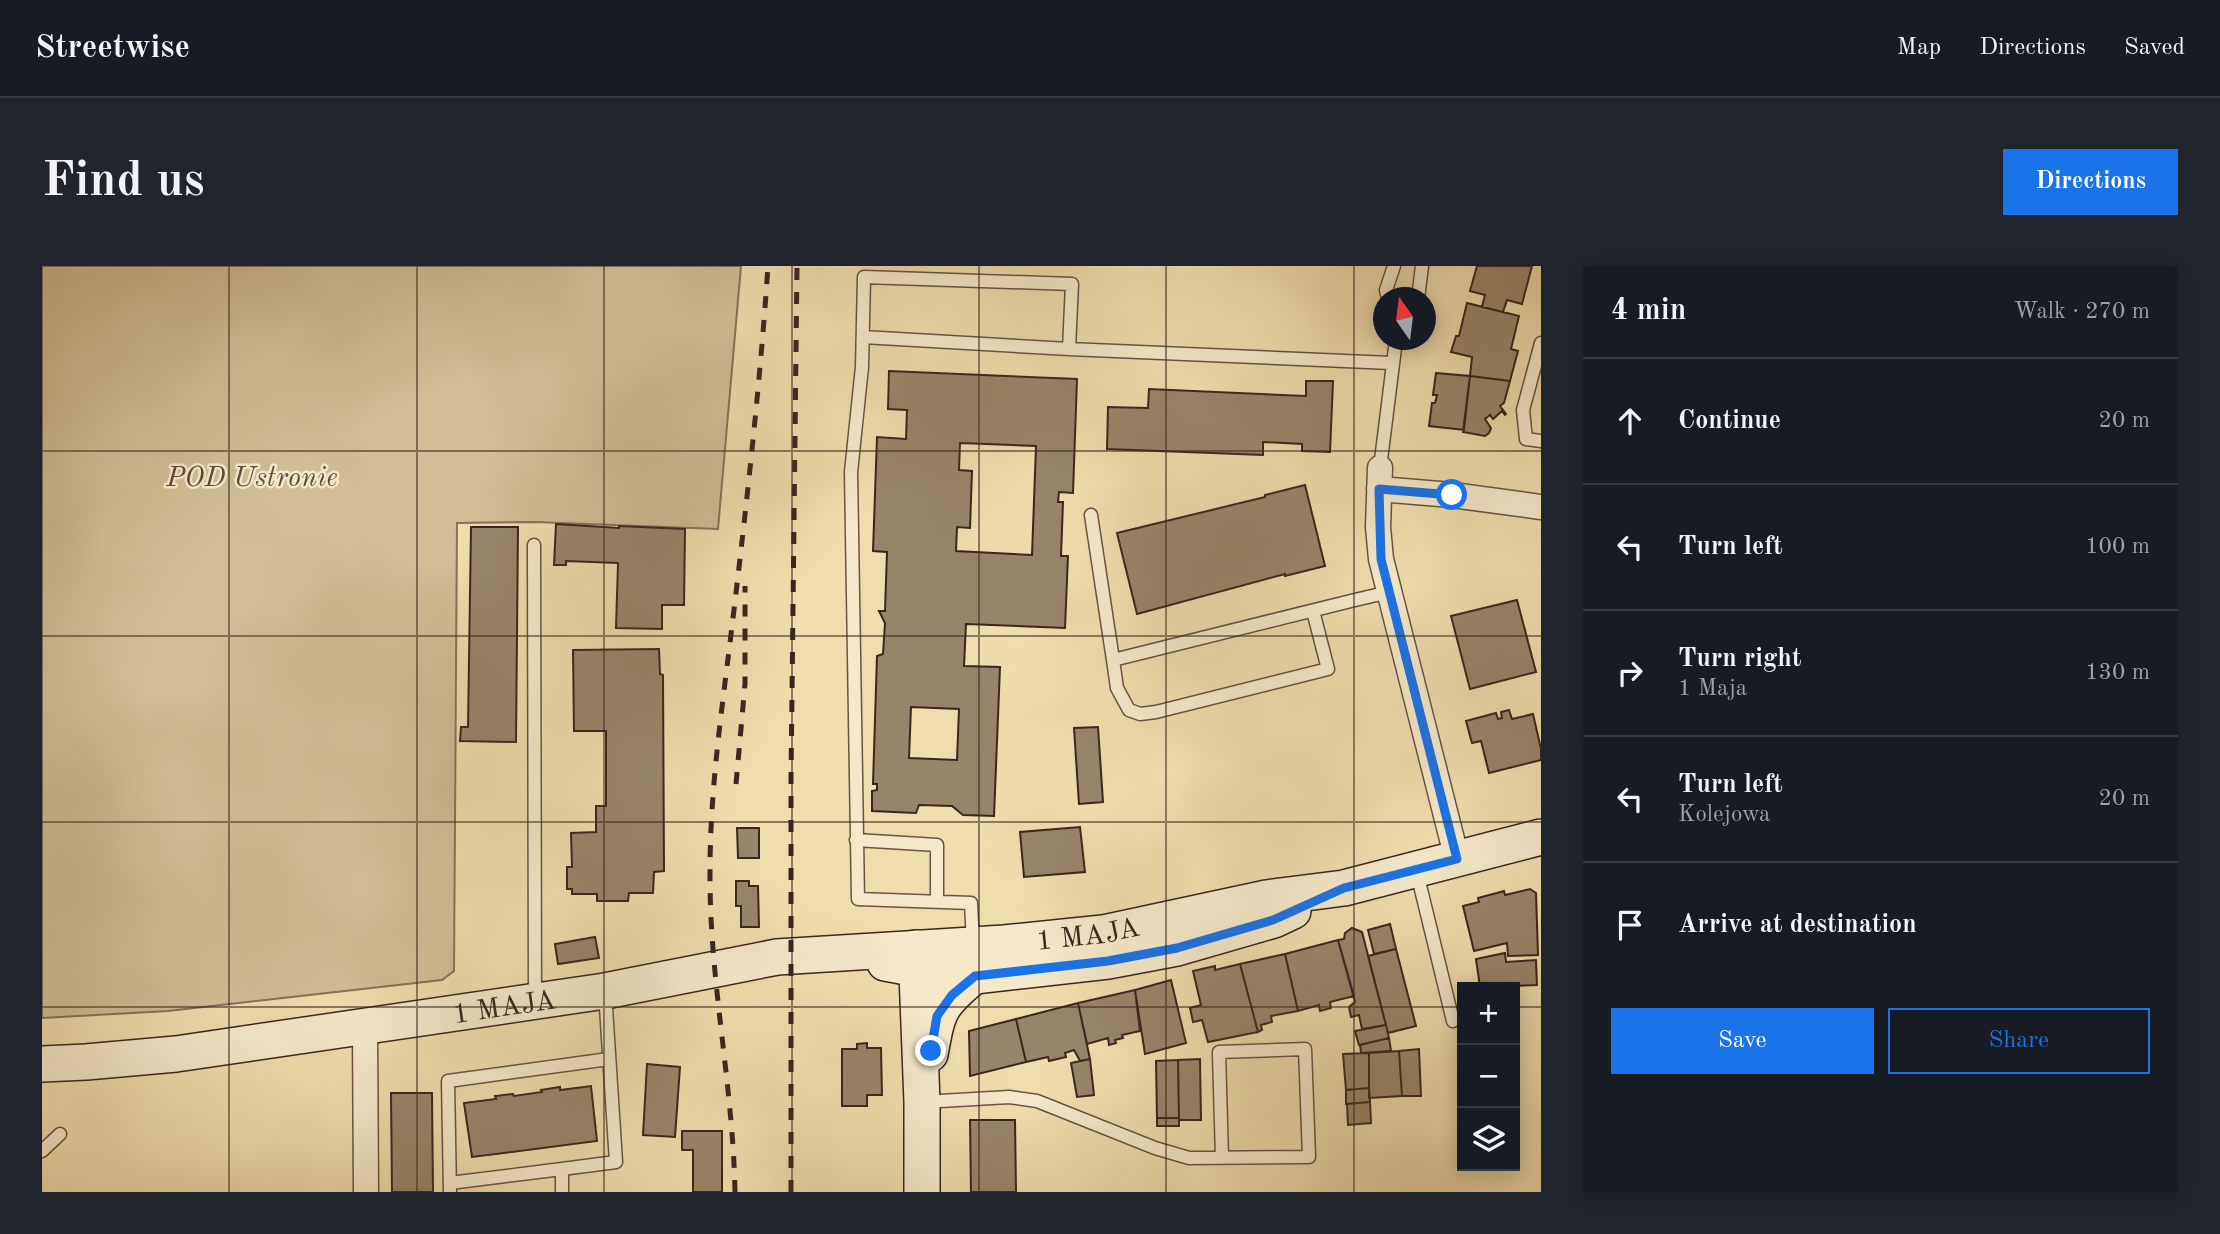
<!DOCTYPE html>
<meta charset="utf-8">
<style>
body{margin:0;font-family:"Old Standard TT",serif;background:#20242c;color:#f1f3f6}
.controls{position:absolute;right:21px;bottom:21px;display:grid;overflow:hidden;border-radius:0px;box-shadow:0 4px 18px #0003}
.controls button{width:63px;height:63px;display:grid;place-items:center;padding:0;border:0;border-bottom:2px solid #363941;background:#171b24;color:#f1f3f6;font:35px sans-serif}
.compass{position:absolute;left:1331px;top:21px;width:63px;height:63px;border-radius:50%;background:#171b24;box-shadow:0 4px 18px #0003;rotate:346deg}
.stop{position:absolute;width:21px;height:21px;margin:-16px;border:5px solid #1a73e8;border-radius:50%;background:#fff}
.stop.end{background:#1a73e8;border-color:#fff;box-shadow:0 2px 7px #0008}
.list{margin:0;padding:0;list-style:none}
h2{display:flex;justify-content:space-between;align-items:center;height:91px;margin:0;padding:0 28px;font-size:30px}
h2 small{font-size:23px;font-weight:400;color:#9ea1a6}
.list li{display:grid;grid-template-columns:46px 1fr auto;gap:21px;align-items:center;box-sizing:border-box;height:126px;padding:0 28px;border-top:2px solid #363941}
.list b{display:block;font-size:26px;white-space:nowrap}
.list p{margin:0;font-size:23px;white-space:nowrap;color:#9ea1a6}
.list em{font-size:23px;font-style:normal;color:#9ea1a6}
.actions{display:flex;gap:14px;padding:21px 28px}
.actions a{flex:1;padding:16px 0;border:2px solid #1a73e8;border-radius:0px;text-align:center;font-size:24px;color:#1a73e8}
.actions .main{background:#1a73e8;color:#fff}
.icon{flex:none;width:38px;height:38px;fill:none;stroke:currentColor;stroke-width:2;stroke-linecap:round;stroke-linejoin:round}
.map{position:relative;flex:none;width:1499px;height:926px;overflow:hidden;border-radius:0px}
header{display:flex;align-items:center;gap:42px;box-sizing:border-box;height:98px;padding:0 35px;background:#171b24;border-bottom:2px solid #363941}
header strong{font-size:33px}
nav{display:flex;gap:38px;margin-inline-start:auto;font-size:24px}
.intro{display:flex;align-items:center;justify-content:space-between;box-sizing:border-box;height:168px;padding:0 42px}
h1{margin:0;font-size:49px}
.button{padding:18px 32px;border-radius:0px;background:#1a73e8;color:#fff;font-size:24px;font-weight:700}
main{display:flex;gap:42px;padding:0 42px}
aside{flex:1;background:#171b24;border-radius:0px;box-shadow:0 4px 18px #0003}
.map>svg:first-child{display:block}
</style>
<header>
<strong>Streetwise</strong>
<nav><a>Map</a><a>Directions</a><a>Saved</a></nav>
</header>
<div class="intro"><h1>Find us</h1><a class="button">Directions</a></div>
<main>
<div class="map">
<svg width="1499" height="926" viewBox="0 0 1499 926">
<rect width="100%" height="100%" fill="#f0ddae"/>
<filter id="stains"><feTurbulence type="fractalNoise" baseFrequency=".00286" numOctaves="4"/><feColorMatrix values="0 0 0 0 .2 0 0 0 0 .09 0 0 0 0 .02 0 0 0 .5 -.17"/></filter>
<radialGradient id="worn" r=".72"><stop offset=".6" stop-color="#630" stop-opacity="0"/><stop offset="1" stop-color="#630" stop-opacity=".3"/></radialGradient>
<!-- green -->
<path fill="#d1be96" stroke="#85725a" stroke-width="2" d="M0,0H699L676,263L494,256L415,257L412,705L400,714L126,745L0,752Z"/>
<!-- building -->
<path fill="#988569" stroke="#39261e" stroke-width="2" fill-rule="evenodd" d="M1435,0H1490L1480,38L1465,34L1461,46L1440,41L1443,29L1428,25Z
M1425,37L1477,50L1469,83L1476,85L1468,115L1428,110L1430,91L1409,86L1414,70H1417Z
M847,105L1035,113L1031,227L1017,226L1016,236H1021L1019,290H1026L1023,362L924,358L922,400L958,401L952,550L921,549L910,540L877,539L874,547L830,545V525L835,524V518H831L835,390L841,388L843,357L837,345H843L845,286L831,285L835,171L864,173L865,144L846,143ZM918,177L994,180L990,289L914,285L915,261L928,262L930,205L917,204ZM869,441L917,443L915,494L867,492Z
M1394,107L1428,110L1422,164L1387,160L1390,137H1393L1395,129H1391Z
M1428,110L1468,115L1462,137L1458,140L1464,148L1463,149L1460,145L1451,153L1448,149L1443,153L1449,162L1447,167L1443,170L1421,166Z
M1264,115H1291L1288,186L1260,185V178L1221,176V189L1065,183L1066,141L1106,142L1107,123L1264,130Z
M1263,219L1283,300L1243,310V308L1095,348L1075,267L1223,231V229Z
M514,258L577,262V260L643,263L642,339H620V363L574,362L576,297L524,295V299H512Z
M429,261H476L474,476L418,475L419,461H426Z
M1475,334L1494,406L1428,423L1409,350Z
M617,383L618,408L621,409L622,605L612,606L611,627H587L586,635H555V628H530V623H525V601H530L529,567L554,566V540H564V465H532L531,384Z
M1467,444L1470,453L1491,448L1499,483V494L1447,507L1439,475L1430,477L1424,455L1454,447L1456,453L1460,452L1459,446Z
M1056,461L1061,536L1037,538L1032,462Z
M1038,561L1043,606L982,611L978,566Z
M695,562H717V592H696Z
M694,615H707V620H716L717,661H699V640H694Z
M1488,623L1494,627L1496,689L1466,690L1465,677L1432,685L1421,640L1437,636L1436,632L1462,625L1463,629Z
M1348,658L1354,683L1332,688L1326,664Z
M1310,662L1320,666L1344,759L1320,763L1317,749L1309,751L1307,741L1313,736L1296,674L1302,673L1303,667Z
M553,671L557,692L516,698L513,678Z
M1296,674L1312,730L1288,736L1289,742L1278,745L1277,739L1256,745L1243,688Z
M1354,683L1374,760L1346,767L1326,690Z
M1463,687L1464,696L1494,694L1495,719L1438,721L1434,693Z
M1243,688L1256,745L1229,750L1230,756L1219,759L1220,764L1216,766L1198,698Z
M1198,698L1216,766L1166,776L1160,754L1151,756L1148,742L1159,739L1151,705L1173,700V704Z
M1129,714L1144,777L1103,788L1093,724Z
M1093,724L1098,765L1080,769L1081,772L1073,774L1074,777L1067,779L1066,772L1045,778L1036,737Z
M1036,737L1048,793L1038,795L1032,784L1023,787L1024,791L1007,795L1006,791L984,796L974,753Z
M974,753L984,796L928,810L927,765Z
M1344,759L1347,772L1317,779L1313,765Z
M1347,772L1349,785L1319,787L1318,779Z
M825,777V782H839L840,829H825V840H800V783H815V778Z
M1377,783L1379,830H1360L1357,785Z
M1357,785L1360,830L1327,832V787Z
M1327,787V822L1304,824L1301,788Z
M1048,793L1052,829L1035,831L1029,797Z
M1158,793L1159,854H1137L1136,794Z
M1136,794L1137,852H1115L1114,795Z
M605,798L638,801L633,871L601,869Z
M549,820L555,875L430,891L422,837L454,833L453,830L471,828L472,830L500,826L499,824L518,821V824Z
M1327,822L1328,836L1304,838V824Z
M349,827H390L391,926H350Z
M1328,836L1329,857L1306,859L1305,838Z
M1115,852H1137V860H1115Z
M928,854H973L974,926H929Z
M640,865H680V926H651V884H640Z"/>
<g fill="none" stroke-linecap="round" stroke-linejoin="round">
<defs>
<path id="lane" d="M1346,32L1344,24L1352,0
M1376,32L1380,0
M821,71L1027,83L1030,18L822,11L820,101L809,206L816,633L929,637L931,678
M1499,77L1481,144L1484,173L1499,175
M1027,83L1349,97
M1338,202L1354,74
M1049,249L1071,394
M492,279L493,735
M1271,345L1286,403L1114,446L1098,448L1087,444L1075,422L1071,394L1313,334L1347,326
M814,574L895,579V635
M1375,607L1411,755
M881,836L967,831L995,835L1113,882L1147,892L1267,891L1263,783L1177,786L1180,892
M0,885L18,868
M408,917L520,903
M408,926L406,815L567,793
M520,926V903L574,896L563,726"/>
<path id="street" d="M1338,202L1336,261L1339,293L1415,593
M1337,223L1410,229L1499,241
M323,760L324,926"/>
<g id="secondary">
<path d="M874,682L880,836V926"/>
<path d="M843,697L903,708L932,710L1066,695L1135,682L1232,654L1251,645"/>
<path d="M888,788C896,744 897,739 932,710"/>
<path id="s1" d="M0,798L44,796L134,788L563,725L735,691L962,677L1061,667L1224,632L1302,622L1499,571"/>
</g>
</defs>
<!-- lane casing -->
<use href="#lane" stroke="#675442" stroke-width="15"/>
<!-- street casing -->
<use href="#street" stroke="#675442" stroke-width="27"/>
<!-- secondary casing -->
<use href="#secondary" stroke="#39261e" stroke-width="38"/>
<!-- lane -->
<use href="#lane" stroke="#f5e9ca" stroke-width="12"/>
<!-- street -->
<use href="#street" stroke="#f5e9ca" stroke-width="24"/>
<!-- secondary -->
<use href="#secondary" stroke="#f5e9ca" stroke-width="35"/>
<!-- rail -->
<path stroke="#39261e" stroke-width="5" stroke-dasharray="12 12" stroke-linecap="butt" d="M694,518L703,418V320
M693,926C691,818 667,713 668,605C668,520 681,436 691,352C705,235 718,118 726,0
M749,926V512L755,0"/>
</g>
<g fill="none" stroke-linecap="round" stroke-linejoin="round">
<!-- route -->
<path stroke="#1a73e8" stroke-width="9" d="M889,785L895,750L910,729L933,710L1066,695L1135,682L1231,654L1302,622L1415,593L1339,293L1337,223L1410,229"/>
</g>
<!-- grid -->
<path fill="none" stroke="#39261e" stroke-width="2" stroke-opacity="0.55" d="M187,0V926M375,0V926M562,0V926M750,0V926M937,0V926M1124,0V926M1312,0V926M0,185H1499M0,370H1499M0,556H1499M0,741H1420M1473,741H1499"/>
<g text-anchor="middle" stroke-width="5" stroke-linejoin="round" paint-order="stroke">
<!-- park labels -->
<g font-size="28" font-style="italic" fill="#5f4c3c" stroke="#f5e9ca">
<text x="210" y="220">POD Ustronie</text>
</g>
<!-- street labels -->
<g font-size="28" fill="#39261e" stroke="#f5e9ca">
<text dy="10" stroke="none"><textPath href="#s1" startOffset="1055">1 MAJA</textPath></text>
<text dy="10" stroke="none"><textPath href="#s1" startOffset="466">1 MAJA</textPath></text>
</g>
</g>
<rect width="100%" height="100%" filter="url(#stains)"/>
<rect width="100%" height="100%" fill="url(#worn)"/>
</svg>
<div class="controls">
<button>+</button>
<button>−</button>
<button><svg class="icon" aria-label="layers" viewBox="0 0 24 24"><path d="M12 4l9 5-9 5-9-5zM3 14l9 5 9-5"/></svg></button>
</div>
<svg class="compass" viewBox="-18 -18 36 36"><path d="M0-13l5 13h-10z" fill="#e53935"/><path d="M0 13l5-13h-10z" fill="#9ea1a6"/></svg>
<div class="stop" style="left:1410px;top:229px"></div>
<div class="stop end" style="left:889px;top:785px"></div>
</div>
<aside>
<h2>4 min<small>Walk · 270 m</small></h2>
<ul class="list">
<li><svg class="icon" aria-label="ahead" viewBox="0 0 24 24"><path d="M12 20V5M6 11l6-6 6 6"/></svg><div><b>Continue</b></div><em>20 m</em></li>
<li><svg class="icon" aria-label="left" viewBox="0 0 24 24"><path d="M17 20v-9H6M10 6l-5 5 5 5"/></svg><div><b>Turn left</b></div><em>100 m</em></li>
<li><svg class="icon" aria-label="right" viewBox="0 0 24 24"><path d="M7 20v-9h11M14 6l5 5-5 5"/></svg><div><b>Turn right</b><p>1 Maja</p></div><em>130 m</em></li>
<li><svg class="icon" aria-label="left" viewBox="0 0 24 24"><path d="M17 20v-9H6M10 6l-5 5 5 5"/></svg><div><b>Turn left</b><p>Kolejowa</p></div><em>20 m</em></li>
<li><svg class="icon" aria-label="arrive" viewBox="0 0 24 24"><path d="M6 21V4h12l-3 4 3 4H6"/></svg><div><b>Arrive at destination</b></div></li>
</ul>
<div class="actions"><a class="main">Save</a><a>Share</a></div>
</aside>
</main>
